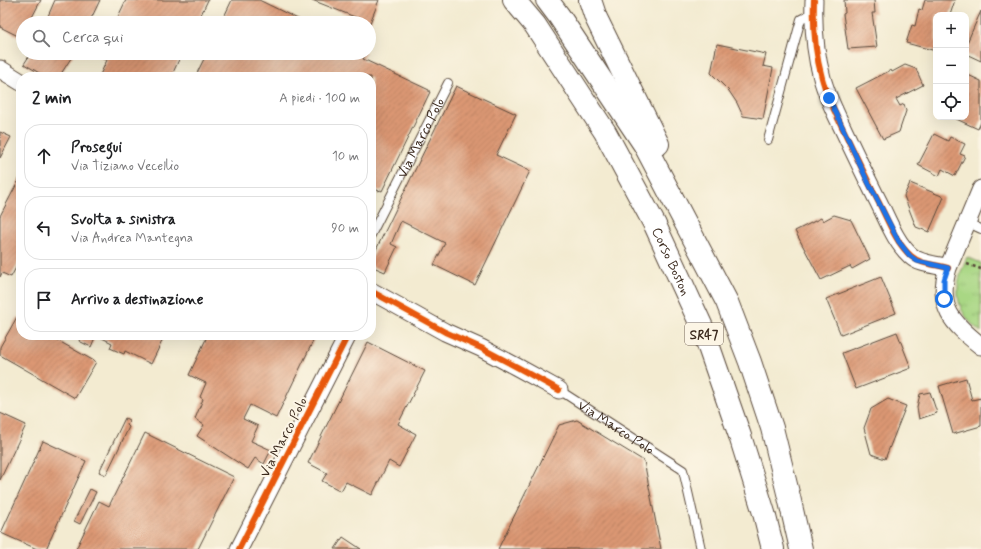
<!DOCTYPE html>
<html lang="it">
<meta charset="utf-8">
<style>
body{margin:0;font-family:Mynerve,sans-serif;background:#f2f2f2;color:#202124}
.controls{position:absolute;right:12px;top:12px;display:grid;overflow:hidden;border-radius:8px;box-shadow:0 4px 16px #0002}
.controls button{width:36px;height:36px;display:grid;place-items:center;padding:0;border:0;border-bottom:1px solid #e0e0e0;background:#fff;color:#202124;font:20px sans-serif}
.stop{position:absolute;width:12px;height:12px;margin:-9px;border:3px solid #1a73e8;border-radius:50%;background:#fff}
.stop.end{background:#1a73e8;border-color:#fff;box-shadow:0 1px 4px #0008}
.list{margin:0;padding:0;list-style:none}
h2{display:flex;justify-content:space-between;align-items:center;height:52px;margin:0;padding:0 16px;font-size:17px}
h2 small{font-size:13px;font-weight:400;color:#757577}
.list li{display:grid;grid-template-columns:26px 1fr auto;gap:12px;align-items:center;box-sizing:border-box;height:64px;margin:0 8px 8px;padding:0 8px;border:1px solid #e0e0e0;border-radius:16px}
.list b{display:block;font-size:15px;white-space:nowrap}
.list p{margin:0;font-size:13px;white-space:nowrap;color:#757577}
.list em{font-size:13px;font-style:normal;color:#757577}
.icon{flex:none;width:22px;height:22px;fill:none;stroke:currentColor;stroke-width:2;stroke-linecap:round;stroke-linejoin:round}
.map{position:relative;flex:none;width:981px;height:549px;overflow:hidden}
.search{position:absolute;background:#fff;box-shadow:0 4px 16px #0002;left:16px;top:16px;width:360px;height:44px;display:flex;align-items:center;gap:10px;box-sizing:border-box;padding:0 14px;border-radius:22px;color:#757577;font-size:15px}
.panel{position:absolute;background:#fff;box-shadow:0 4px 16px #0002;left:16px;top:72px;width:360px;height:268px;border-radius:16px}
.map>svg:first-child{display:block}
</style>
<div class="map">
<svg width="981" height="549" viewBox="0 0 981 549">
<defs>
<pattern id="park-tufts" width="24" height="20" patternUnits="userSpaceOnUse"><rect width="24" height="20" fill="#a9d784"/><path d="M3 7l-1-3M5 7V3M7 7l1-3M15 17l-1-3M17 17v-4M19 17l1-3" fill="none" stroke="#92b972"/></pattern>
<pattern id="building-hatch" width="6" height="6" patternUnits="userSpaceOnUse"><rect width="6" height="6" fill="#db9773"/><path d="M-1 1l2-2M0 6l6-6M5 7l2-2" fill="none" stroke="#b37b5e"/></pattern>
</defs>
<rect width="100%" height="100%" fill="#fcf5e5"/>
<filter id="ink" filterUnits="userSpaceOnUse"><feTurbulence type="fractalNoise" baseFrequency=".025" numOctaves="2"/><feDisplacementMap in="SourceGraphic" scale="8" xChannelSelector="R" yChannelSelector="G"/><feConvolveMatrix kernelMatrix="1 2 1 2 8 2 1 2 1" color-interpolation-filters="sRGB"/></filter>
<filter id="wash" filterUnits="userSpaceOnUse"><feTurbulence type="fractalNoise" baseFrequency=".012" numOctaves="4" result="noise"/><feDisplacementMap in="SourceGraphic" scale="16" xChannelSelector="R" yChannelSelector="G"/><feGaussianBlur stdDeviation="0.9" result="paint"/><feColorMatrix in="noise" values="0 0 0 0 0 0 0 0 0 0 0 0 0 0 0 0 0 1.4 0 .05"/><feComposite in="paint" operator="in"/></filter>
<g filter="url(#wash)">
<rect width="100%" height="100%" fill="#f3ebd1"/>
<!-- park -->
<path fill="url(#park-tufts)" stroke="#728051" d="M967,257L981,263V332C953,311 953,287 967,257Z"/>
<g id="blocks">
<!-- building -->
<path fill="url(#building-hatch)" d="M0,0H41L29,23H23L22,38L0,27Z
M55,0H100L89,23H45Z
M126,0H208L197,23H115Z
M232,0H259L306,23H221Z
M312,0H379L370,23Z
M844,0H874L875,13H872L877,47L848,49L843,14L845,13Z
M925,0H955L950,15H936V51L906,43L912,25L915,26L919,9L922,10Z
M981,11V61L966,54V45Z
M717,44L766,54L763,66L773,68L763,119L743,116L737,103L729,91L711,73Z
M31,53H70L73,55L59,77H46L24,64Z
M101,53H182L171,77H99L107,60L99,56Z
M207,53H366L363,59L429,90V92H430L382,191L380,190L379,191L371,187V77H195Z
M905,65L916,69L923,85L896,99L900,106L904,104L906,111L899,132L883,139L856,88L891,70L892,72Z
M966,74L981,81V122L978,129L952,117H966Z
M456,86L516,114L496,155L530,171L475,285L434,265L445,243L401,221L391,244L397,247L385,272L371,266V260Z
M0,132L11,137L0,158Z
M934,134L948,141L950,137L965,144L960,154L965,156L955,176L942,169L939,176L918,165Z
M21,176V258L11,277L2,273L0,277V216Z
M910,183L944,197L929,232L916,227L904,196Z
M834,215L851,220L870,259L852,269L850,266L821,280L795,231L821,218L823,221Z
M881,277L896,313L841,335L826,299Z
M17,317L21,319V335H48L96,362L75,398L0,355V347Z
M897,332L911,368L856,389L842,353Z
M82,335H165L151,364L125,351L124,354L110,348L112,343L96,335L91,347L79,341Z
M200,335H316L276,418L250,405L243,419L258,426L251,441L271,450L264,464L255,458L248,469L197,436L204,425L195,419L203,399L200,397L206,383L189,375L206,339L199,336Z
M368,342L425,371L398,424L416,434L399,467L389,461L372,495L346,482L341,491L322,481L327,473L308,463Z
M966,378L972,400L981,398V426L953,434L939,386Z
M930,392L937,413L919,419L917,407L920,394Z
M888,399L906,406L885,459L871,454L864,428L871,409Z
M0,413L26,425L0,480Z
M125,418L129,420L127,425L129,427L106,475L99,472Z
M577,420L644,461L661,549H498L559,425Z
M145,433L234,477L198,549H76L99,501L109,506Z
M43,441L86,461L46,549H37L1,533Z
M90,489L96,492L80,524L74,521Z
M343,537L361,549H335Z"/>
</g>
</g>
<g filter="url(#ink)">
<use href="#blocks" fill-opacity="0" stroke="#574739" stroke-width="1"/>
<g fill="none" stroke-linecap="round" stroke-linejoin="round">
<defs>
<g id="lane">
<path d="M768,140L801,19L813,13"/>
<path d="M966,222L981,229"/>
<path id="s1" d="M371,235L448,83"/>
<path id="s2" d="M559,390L683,470L701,549"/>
</g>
<path id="street" d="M814,0C813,26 815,53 822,78C827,97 836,114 844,131C855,154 866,177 877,199C887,218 895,242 911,256C921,265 935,264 948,268
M0,69L21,82
M981,189L948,268C936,307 952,323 981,346
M371,291L445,332L481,348L517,367L559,390
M239,549L348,335"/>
<g id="highway">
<path id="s3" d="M514,0L535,25L605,132L655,225L702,327L740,436L764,513L773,549"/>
<path d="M547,0L559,16L644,144L727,302L750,362L772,428L789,497L801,549"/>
<path d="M590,0L596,18L658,144"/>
</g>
</defs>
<!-- lane casing -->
<use href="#lane" stroke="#574739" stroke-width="10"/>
<!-- street casing -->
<use href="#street" stroke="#574739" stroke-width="19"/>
<!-- highway casing -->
<use href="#highway" stroke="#574739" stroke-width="24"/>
<!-- path -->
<path stroke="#574739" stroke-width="2.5" stroke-dasharray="3 3" stroke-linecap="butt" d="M967,264L981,269"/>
<!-- lane -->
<use href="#lane" stroke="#fff" stroke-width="8"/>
<!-- street -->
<use href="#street" stroke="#fff" stroke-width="17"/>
<!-- highway -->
<use href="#highway" stroke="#fff" stroke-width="22"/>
<defs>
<path id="cycleway" d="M814,0C813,26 815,53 822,78C827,97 836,114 844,131C855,154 866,177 877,199C887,218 895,242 911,256C921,265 935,264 948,268
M371,291L445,332L481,348L517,367L559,390
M239,549L348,335"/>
</defs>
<!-- cycleway casing -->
<use href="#cycleway" stroke="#fcf5e5" stroke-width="8"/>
<!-- cycleway -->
<use href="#cycleway" stroke="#e8590c" stroke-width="6"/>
</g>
</g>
<g fill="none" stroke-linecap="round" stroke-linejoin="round" filter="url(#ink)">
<!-- route -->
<path stroke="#1a73e8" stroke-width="5" d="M829,98L866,178L899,242L910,256L917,261L948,268L944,280V299"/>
</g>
<g text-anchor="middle" stroke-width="4" stroke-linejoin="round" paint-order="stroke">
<!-- shield labels -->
<rect fill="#fcf5e5" stroke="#75675a" stroke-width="1" x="685" y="323" width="38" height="22" rx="3"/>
<g font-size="13" font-weight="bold" fill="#3b2a1e">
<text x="704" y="339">SR47</text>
</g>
<!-- street labels -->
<g font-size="14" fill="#3b2a1e" stroke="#fcf5e5">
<text dy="5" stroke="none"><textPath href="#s1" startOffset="109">Via Marco Polo</textPath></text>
<text dy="5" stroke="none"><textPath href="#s3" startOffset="306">Corso Boston</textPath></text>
<text dy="5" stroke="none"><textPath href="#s2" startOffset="68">Via Marco Polo</textPath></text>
<text transform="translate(283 437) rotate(-63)" y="5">Via Marco Polo</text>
</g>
</g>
</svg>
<div class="controls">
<button>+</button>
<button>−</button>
<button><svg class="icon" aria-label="locate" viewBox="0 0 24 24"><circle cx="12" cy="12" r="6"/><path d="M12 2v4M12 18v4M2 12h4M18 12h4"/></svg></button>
</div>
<div class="stop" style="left:944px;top:299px"></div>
<div class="stop end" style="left:829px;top:98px"></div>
<div class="search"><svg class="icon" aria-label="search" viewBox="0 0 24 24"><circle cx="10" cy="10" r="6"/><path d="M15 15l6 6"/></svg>Cerca qui</div>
<section class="panel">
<h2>2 min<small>A piedi · 100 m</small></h2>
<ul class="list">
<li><svg class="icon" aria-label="ahead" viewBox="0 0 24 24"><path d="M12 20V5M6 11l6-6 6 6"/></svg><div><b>Prosegui</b><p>Via Tiziano Vecellio</p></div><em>10 m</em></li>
<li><svg class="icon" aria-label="left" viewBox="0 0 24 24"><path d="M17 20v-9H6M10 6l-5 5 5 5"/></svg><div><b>Svolta a sinistra</b><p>Via Andrea Mantegna</p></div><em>90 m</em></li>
<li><svg class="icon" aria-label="arrive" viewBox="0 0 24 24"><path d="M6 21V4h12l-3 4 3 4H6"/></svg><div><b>Arrivo a destinazione</b></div></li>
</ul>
</section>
</div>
